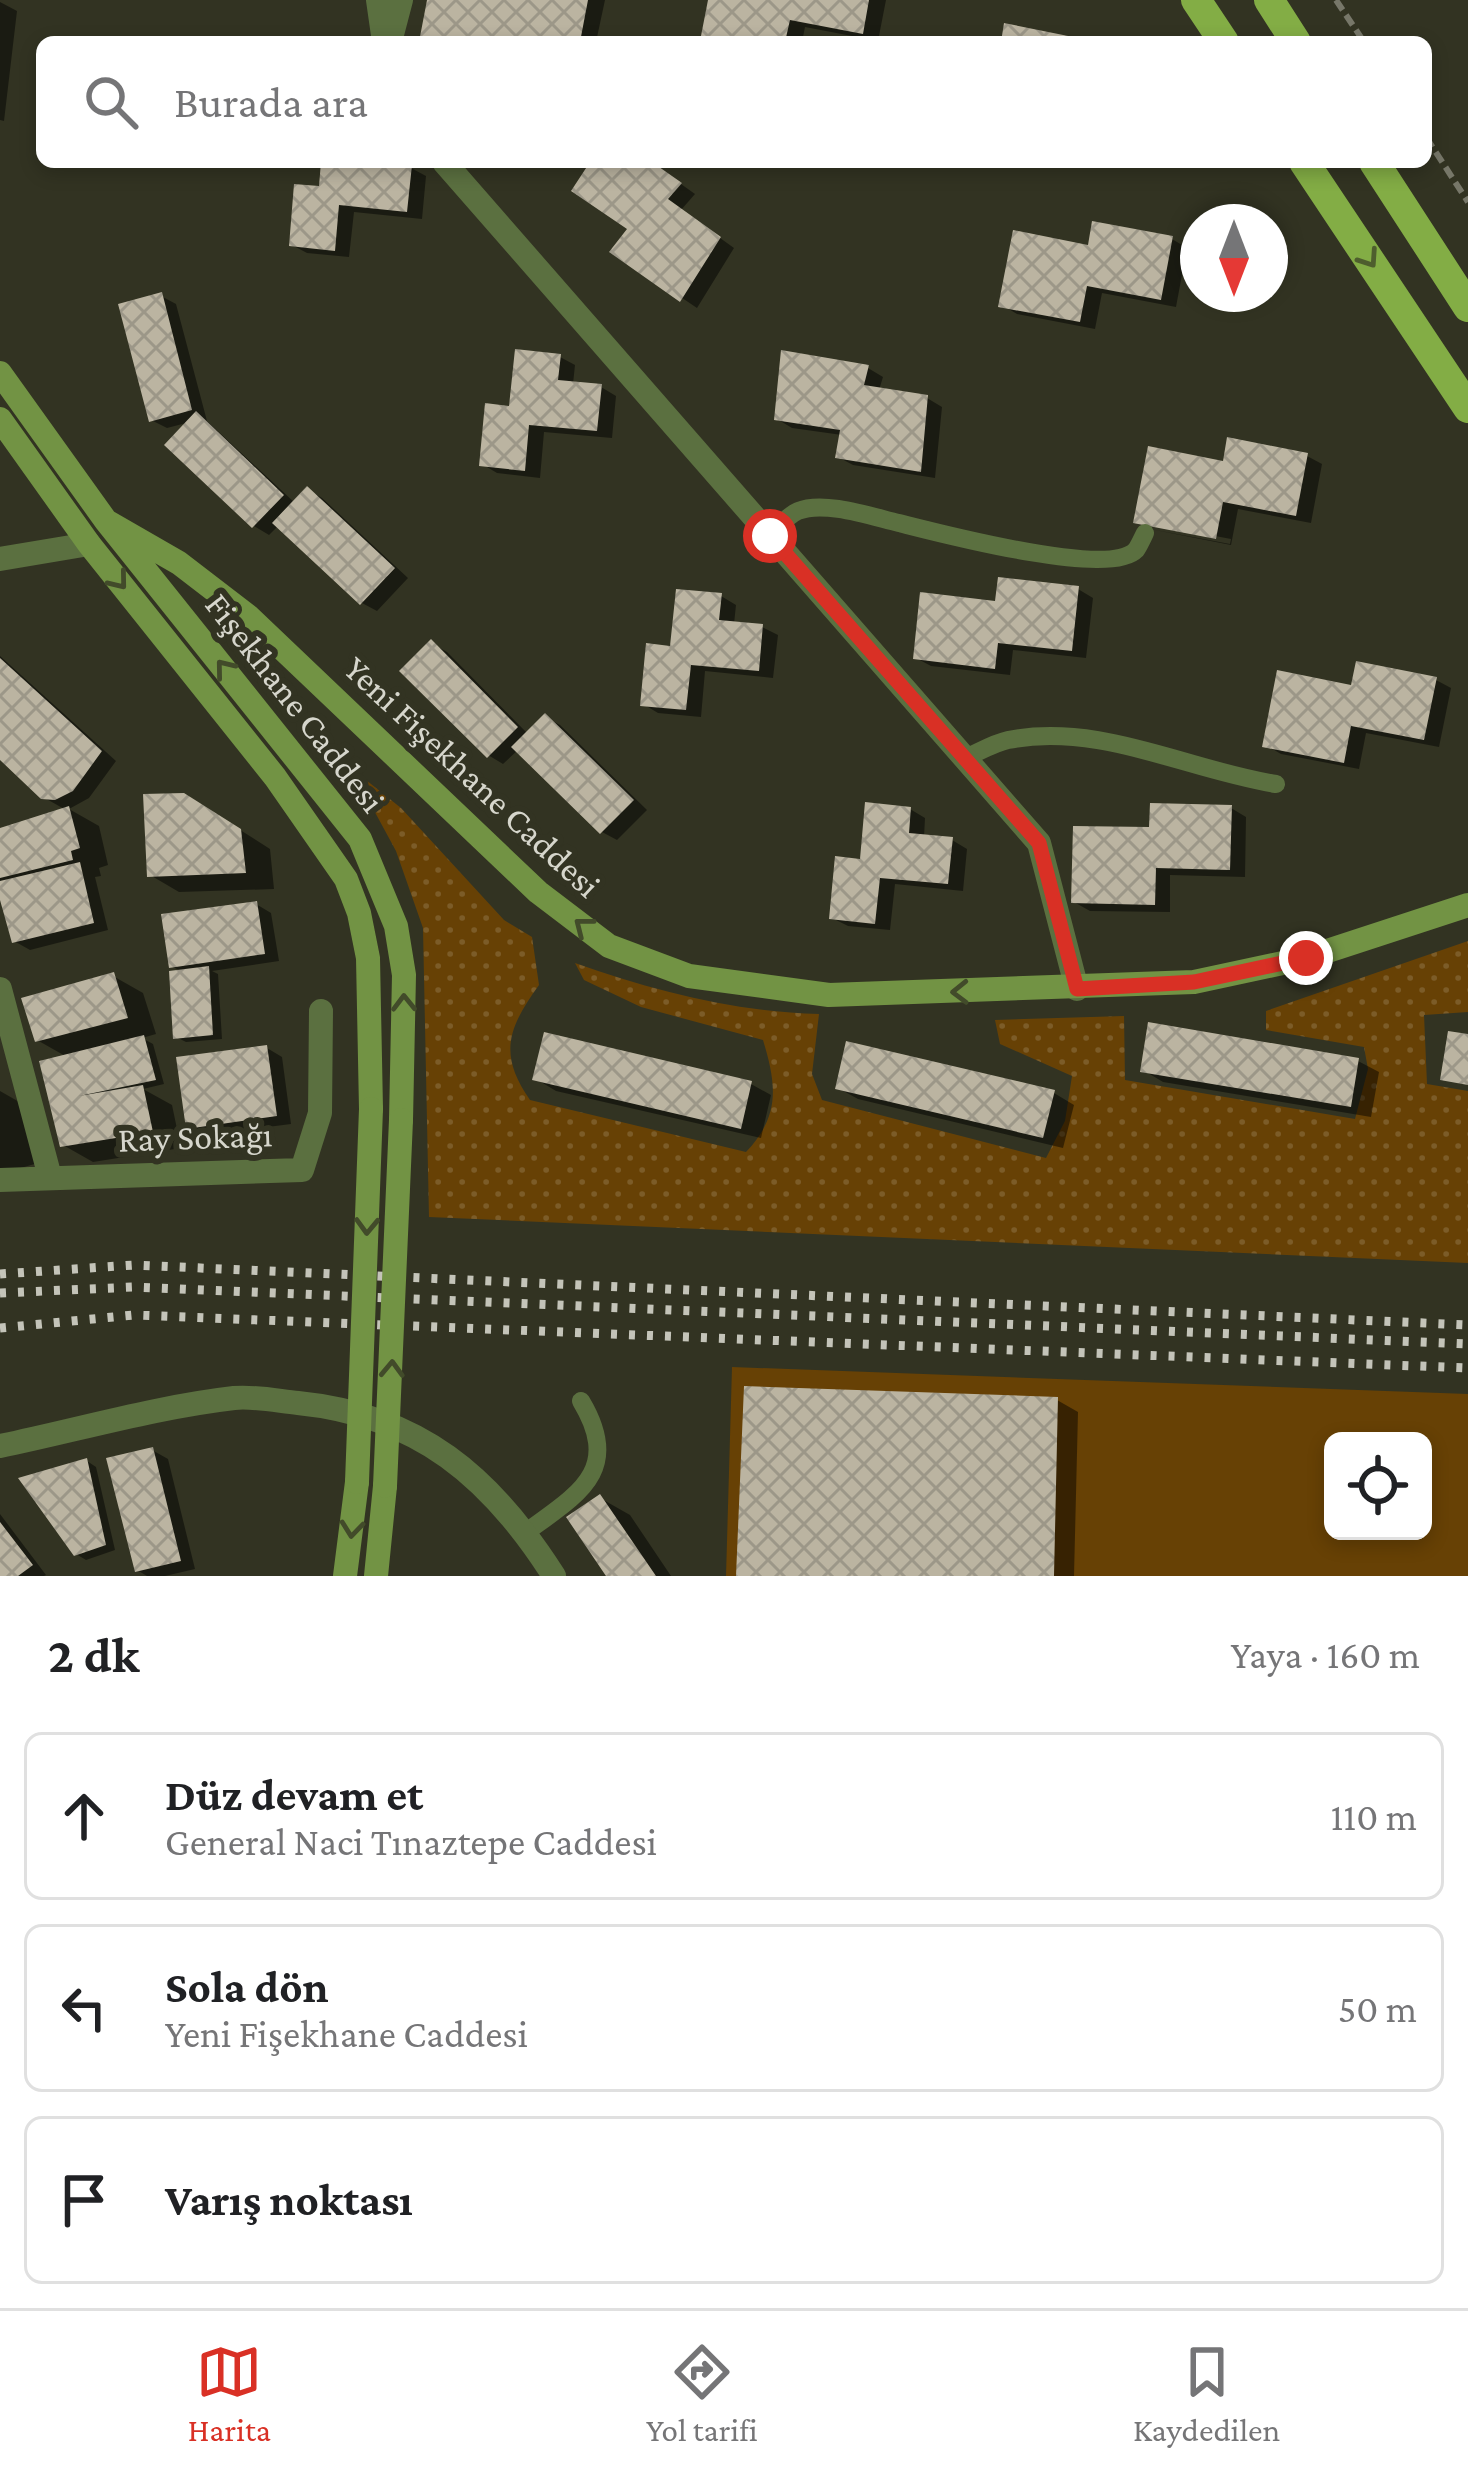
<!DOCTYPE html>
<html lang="tr">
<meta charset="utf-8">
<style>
body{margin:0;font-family:"Crimson Pro",serif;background:#f2f2f2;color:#202124}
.controls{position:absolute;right:36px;bottom:36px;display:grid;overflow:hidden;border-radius:18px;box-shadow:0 6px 18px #0003}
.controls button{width:108px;height:108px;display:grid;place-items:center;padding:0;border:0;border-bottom:3px solid #e0e0e0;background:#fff;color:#202124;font:60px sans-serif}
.compass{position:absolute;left:1180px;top:204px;width:108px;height:108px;border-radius:50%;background:#fff;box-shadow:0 6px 18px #0003;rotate:180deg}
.stop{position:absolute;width:36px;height:36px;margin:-27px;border:9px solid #d93025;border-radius:50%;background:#fff}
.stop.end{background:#d93025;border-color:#fff;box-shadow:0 3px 12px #0008}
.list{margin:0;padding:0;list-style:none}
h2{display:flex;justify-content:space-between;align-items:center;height:156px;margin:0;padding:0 48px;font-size:51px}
h2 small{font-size:39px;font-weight:400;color:#757577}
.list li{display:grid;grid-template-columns:78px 1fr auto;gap:36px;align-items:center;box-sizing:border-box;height:168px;margin:0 24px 24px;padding:0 24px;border:3px solid #e0e0e0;border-radius:18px}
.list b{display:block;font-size:45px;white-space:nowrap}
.list p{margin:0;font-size:39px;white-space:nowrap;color:#757577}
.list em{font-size:39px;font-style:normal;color:#757577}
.icon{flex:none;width:66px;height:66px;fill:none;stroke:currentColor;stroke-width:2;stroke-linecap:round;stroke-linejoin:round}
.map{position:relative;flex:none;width:1468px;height:1576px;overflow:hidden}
.search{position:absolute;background:#fff;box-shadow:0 6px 18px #0003;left:36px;right:36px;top:36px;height:132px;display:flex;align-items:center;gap:30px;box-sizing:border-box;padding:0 42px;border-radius:18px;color:#757577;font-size:45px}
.sheet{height:732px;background:#fff}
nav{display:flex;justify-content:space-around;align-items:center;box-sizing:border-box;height:168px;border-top:3px solid #e0e0e0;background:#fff;font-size:33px;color:#757577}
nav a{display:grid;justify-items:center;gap:6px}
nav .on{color:#d93025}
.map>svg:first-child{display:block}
</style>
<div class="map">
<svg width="1468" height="1576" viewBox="0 0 1468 1576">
<defs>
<pattern id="grass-dots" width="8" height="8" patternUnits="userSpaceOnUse" patternTransform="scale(3)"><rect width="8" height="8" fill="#674105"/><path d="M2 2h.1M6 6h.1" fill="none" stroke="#7c5c28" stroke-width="1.8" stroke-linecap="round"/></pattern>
<pattern id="building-cross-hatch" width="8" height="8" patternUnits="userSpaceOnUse" patternTransform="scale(3)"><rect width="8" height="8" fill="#bbb4a1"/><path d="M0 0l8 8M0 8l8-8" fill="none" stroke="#9c9788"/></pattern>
</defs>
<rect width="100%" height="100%" fill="#323322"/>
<!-- grass -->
<path fill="url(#grass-dots)" d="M351,768L401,808L504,920L532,937L539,985C508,1028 498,1054 530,1100L746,1152C780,1116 777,1086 763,1040L641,1007L584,980L575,963C654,991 735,1012 819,1014L812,1074L822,1100L1046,1158L1065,1121L1072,1076L1000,1044L995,1020L1124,1016L1125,1080L1355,1119L1368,1069L1364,1047L1266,1030V1011L1468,941V1012L1424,1015L1427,1084L1468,1091V1263L429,1217L423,928L396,851Z"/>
<!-- green -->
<path fill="#674105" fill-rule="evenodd" d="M732,1367L1468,1394V1576H726ZM1333,1441H1423V1531H1333Z"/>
<!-- shadow -->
<path fill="#0007" d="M430,0H605L596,42H422Z
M711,0H886L878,41L805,27L802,42H708Z
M0,2L17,11L4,121L0,120Z
M928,36L958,42H926Z
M324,162H383L411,168L426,176L422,219L354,212L349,257L307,253L292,245L322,189Z
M593,162H650L695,194L681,210L734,248L697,308L614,252L632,228Z
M1172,239L1187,248L1176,307L1102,293L1095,329L1017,314L1002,305L1090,248Z
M161,296L176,304L207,421L295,503L307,489L322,498L408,578L377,611L362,603L279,525L269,535L254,526L168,444L190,422L167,428L151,420Z
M560,357L575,365L573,384L601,387L616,396L612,438L544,432L540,478L497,473L482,464Z
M868,368L883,377L879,390L927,398L942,407L935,478L853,465L838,457L842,435L792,428L777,419Z
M1307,456L1322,464L1311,523L1238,509L1231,545L1150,529L1230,544L1231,539L1136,521L1225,465Z
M1078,589L1093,598L1086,658L1013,650L1010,675L931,666L916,658L998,604Z
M721,596L736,605L734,624L762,627L778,635L773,678L705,671L701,717L658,713L643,704L673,649Z
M431,643L447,652L528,734L545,717L560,725L647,810L617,840L602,832L518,750L503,764L488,755Z
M0,656L116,761L89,798L69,809L99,826L108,865L99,868L101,876L95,877L108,930L30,950L14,941L0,888V831L66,810L43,797L0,756Z
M1436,680L1451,688L1439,747L1366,733L1359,769L1281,754L1266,745L1354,688Z
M1231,808L1246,817L1245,877L1170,875V912L1090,911L1074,902L1152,830Z
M910,809L925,818L924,837L952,840L967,849L963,891L895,884L890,930L848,926L832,918L862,862Z
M215,814L270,849L274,889L179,892L150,875Z
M256,904L271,913L279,961L212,971L218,974L222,1039L186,1042L176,1037L183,972L171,966Z
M113,976L143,993L156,1034L142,1038L153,1044L164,1084L143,1089L172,1105L181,1148L93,1162L63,1145L67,1057L37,1040Z
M267,1048L282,1057L291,1124L204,1135L188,1127Z
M1358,1061L1379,1072L1371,1117L1163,1082L1143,1070Z
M536,1079L751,1084L771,1095L761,1138L556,1091Z
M838,1088L1054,1093L1074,1105L1063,1148L858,1099Z
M0,1091L21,1103L38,1163L0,1174Z
M1057,1400L1078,1412L1074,1576H739Z
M152,1450L168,1459L195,1569L165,1576H147L137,1570Z
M87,1461L96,1467L115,1550L86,1560L76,1554Z
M600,1498L630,1515L671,1576H609Z
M0,1514L46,1575L44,1576H0Z"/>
<!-- building -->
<path fill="url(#building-cross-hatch)" d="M427,0H588L580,42H533L506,37L505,42H419Z
M708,0H869L863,34L790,20L785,42H706L700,41Z
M1004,23L1088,40L1087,42H1001Z
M321,162L412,165L407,212L339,205L335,251L289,246L294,184L319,186Z
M590,162H652L682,183L668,199L721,237L680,302L609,252L627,229L571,191Z
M1092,221L1173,236L1161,300L1087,286L1080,322L998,307L1013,230L1088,245Z
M162,292L192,410L149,422L118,304Z
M515,349L561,354L558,380L602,384L597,431L529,425L525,471L479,466L485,403L509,406Z
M781,350L869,365L864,385L928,395L921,472L835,458L840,430L774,420Z
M196,411L284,495L252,528L164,445Z
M1227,437L1308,453L1296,516L1223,502L1216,539L1133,523L1148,446L1223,461Z
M307,486L395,568L360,605L272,523Z
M998,577L1079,586L1072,651L998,643L995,669L913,659L920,592L995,601Z
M676,589L722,593L719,620L763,624L759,671L691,665L686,710L640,706L646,643L670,646Z
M431,639L518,727L487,758L399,671Z
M0,658L102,751L73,791L55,800L41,799L0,760Z
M1356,661L1437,677L1424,740L1351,726L1344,763L1262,747L1277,670L1351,685Z
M545,713L634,800L600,834L511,747Z
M184,793L241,829L246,873L147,877L143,794Z
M865,802L911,807L909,833L953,837L948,884L880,878L875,924L829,919L835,856L860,859Z
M1150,803L1232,805L1230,870L1156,868L1155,905L1071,903L1073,826L1149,827Z
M69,806L80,848L71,851L73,860L0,878V828Z
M80,862L94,923L12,943L0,900V881Z
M257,901L265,954L169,968L161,914Z
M209,966L213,1035L173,1039L169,971Z
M114,972L128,1018L35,1042L21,998Z
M1148,1022L1359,1058L1351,1107L1140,1072Z
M1448,1031L1468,1034V1085L1440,1080Z
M544,1032L752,1081L741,1129L532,1080Z
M144,1035L156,1080L79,1096L143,1085L153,1132L60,1147L39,1061Z
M846,1041L1055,1090L1043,1138L835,1089Z
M267,1045L277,1116L186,1129L176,1057Z
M744,1386L1058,1397L1054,1576H736Z
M153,1447L181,1561L135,1572L106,1458Z
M87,1458L106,1545L74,1556L18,1478Z
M600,1494L656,1576H606L566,1517Z
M0,1522L33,1565L18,1576H0Z"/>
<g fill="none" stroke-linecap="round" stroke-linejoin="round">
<!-- path -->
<path stroke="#777769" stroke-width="6" stroke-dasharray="12 6" stroke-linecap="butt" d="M1336,0L1364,42
M1426,137L1468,202"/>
<!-- lane -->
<path stroke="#5b7040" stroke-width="18" d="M770,535C777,529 788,515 798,511C824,500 873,517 899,523C939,533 1109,578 1136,550C1139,546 1143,537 1145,533
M965,758C979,752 994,743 1008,740C1100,722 1187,770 1276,784
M525,1533C578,1494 623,1471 581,1401"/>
<!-- street -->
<path stroke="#5b7040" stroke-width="24" d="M378,0L384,42
M390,42L401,0
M444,162L1039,843L1077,989
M0,559L89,544
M0,989L50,1177
M0,1180L302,1170L320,1113L321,1011
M0,1446C77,1430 156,1407 234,1398C255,1396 278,1401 298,1403C419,1415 491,1477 554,1576"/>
<!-- secondary -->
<path stroke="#729344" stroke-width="24" d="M0,373L106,521L360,839L396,926L404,975L401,1120
M0,419L89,544L275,777L346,879L359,913L368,958L371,1109
M106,521L179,563L248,616L538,892L609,946L689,976L829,995L1194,982L1306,958L1468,905
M345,1576L357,1482
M376,1576L385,1486"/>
<!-- primary -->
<path stroke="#83ad45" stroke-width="30" d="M1196,0L1224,42
M1269,0L1296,42
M1304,162L1468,408
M1374,162L1468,307"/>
<!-- rail -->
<path stroke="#c4c4b9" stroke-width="9" stroke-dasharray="6 12" stroke-linecap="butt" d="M0,1274L134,1265L1468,1325
M0,1293L134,1287L1468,1344
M0,1328L134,1315L1468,1368"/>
<!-- secondary-bridge -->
<path stroke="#729344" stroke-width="24" d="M357,1482L371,1109
M385,1486L401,1120"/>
</g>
<!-- one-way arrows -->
<defs><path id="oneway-chevron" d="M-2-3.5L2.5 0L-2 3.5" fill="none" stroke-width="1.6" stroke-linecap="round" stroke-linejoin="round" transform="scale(3)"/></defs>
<use stroke="#4e5e2e" href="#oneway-chevron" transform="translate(1369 259) rotate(56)"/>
<g stroke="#424b2a">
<use href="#oneway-chevron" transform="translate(119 581) rotate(51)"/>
<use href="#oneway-chevron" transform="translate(224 668) rotate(-129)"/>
<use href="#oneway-chevron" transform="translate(583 926) rotate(-142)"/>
<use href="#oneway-chevron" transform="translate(960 992) rotate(179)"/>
<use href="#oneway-chevron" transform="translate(404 1003) rotate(-91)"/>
<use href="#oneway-chevron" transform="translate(367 1226) rotate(92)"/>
<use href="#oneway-chevron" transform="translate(392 1369) rotate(-88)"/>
<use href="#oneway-chevron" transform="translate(352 1529) rotate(96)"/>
</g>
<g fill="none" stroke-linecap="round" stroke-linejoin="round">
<!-- route -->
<path stroke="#d93025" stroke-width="15" d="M770,536L1039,843L1077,989L1194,982L1306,958"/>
</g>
<g text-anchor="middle" stroke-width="12" stroke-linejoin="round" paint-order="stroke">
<!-- street labels -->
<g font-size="36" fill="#d6d6cc" stroke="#323322">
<text transform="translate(296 702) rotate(52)" y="13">Fişekhane Caddesi</text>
<text transform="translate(473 776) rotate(43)" y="13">Yeni Fişekhane Caddesi</text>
<text transform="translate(195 1136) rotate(-2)" y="13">Ray Sokağı</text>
</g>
</g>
</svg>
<div class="controls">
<button><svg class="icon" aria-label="locate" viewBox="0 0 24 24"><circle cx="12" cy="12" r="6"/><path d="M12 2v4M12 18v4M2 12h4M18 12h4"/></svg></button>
</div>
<svg class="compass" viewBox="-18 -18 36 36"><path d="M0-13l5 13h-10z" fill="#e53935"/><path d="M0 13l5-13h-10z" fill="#757577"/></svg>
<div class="stop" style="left:770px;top:536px"></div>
<div class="stop end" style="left:1306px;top:958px"></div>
<div class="search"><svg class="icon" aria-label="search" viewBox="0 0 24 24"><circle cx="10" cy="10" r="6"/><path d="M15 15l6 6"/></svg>Burada ara</div>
</div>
<section class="sheet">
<h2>2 dk<small>Yaya · 160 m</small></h2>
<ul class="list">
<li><svg class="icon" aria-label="ahead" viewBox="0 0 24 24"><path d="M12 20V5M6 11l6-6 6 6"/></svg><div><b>Düz devam et</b><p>General Naci Tınaztepe Caddesi</p></div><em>110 m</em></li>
<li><svg class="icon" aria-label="left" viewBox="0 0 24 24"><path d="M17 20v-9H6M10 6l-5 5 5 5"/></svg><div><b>Sola dön</b><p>Yeni Fişekhane Caddesi</p></div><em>50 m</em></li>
<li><svg class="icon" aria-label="arrive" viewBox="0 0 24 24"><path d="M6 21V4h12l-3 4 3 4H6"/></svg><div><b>Varış noktası</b></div></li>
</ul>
</section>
<nav>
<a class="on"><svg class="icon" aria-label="map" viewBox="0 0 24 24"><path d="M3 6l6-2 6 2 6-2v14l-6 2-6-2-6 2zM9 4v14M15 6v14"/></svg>Harita</a>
<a><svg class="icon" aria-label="directions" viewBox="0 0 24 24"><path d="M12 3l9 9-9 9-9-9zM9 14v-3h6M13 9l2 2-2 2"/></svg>Yol tarifi</a>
<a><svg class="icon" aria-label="saved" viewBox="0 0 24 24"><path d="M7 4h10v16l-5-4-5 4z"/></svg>Kaydedilen</a>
</nav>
